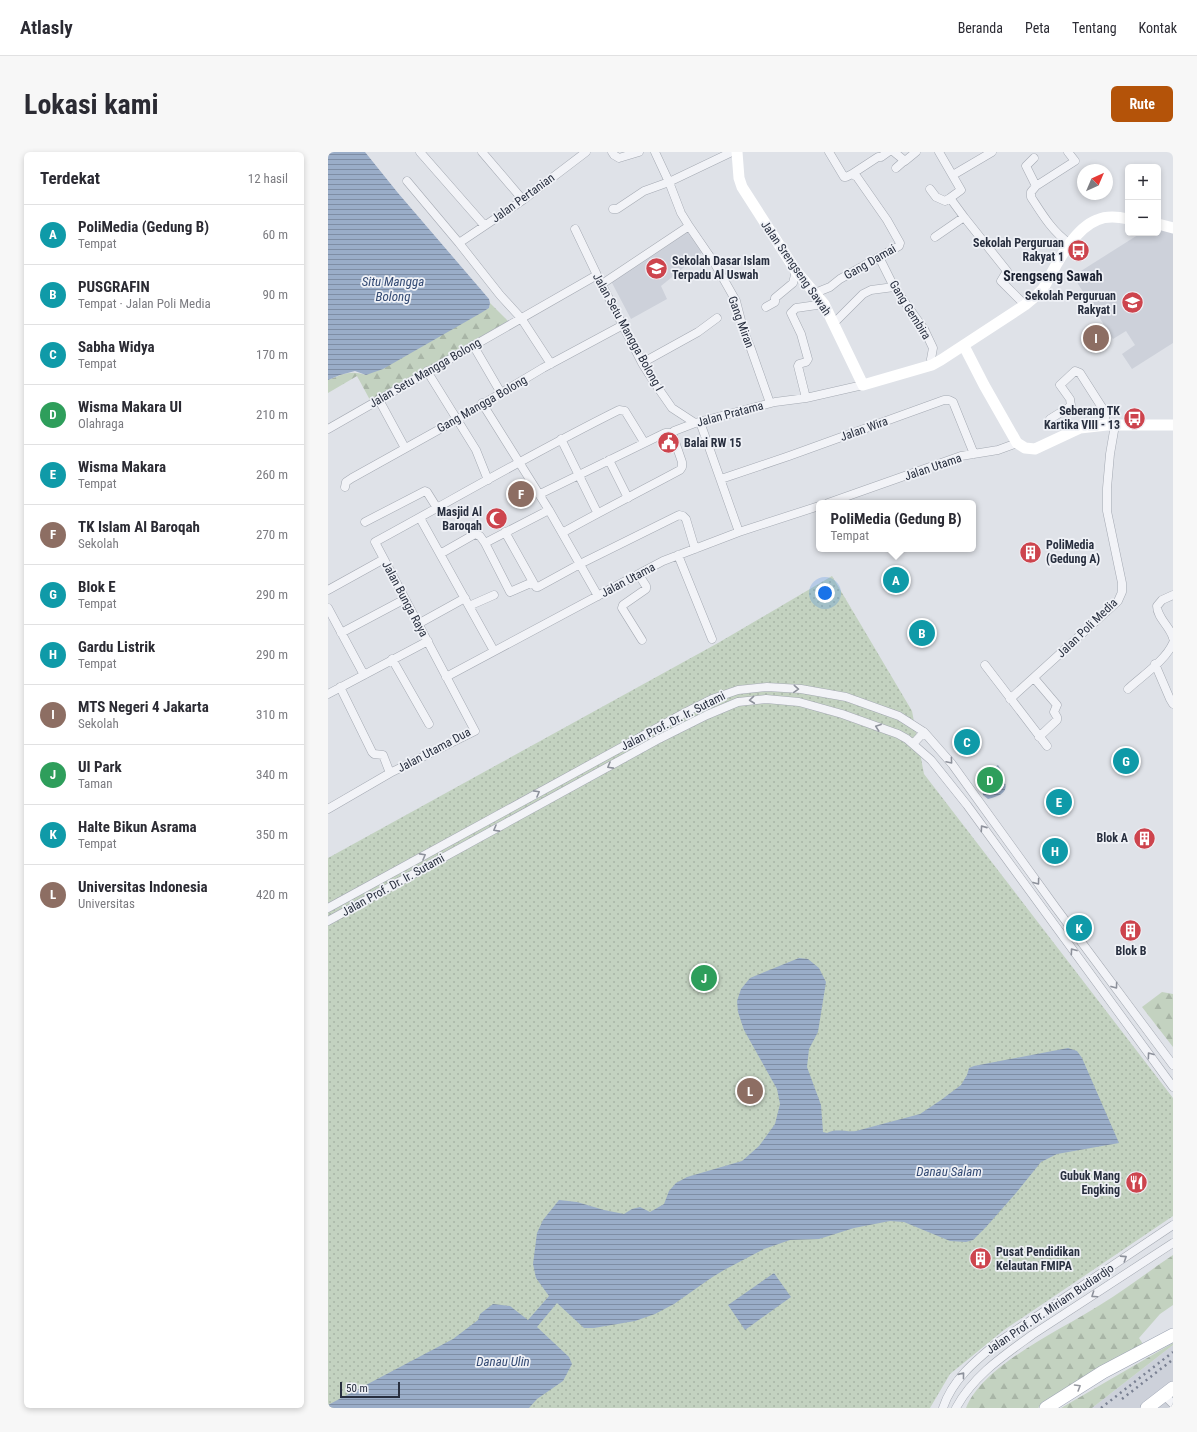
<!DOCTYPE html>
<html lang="id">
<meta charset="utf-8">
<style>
body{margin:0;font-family:"Roboto Condensed",sans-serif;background:#f7f7f7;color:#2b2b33}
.controls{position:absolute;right:12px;top:12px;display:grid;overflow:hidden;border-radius:6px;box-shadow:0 2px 6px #0003}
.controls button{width:36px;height:36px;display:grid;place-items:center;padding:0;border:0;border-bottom:1px solid #e1e1e2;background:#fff;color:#2b2b33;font:20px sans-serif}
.compass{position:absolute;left:749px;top:12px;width:36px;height:36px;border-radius:50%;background:#fff;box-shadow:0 2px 6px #0003;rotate:44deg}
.scale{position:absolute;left:12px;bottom:10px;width:60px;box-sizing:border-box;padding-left:4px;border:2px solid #282f3f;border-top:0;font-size:11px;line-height:14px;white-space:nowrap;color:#282f3f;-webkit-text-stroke:3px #eff1f6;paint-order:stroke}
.you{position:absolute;left:497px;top:441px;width:14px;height:14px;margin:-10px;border:3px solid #fff;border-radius:50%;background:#1a73e8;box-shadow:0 0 0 6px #1a73e833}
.badge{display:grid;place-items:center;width:26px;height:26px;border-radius:50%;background:#b45309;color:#fff;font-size:13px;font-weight:700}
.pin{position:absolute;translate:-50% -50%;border:2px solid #fff;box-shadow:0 1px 4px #0006}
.popup{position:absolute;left:488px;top:348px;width:160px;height:52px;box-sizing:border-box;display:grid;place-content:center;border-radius:6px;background:#fff;filter:drop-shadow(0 1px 3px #0005);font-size:13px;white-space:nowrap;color:#7c7c81}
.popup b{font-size:15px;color:#2b2b33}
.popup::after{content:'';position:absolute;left:50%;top:100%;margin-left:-8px;border:8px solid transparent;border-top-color:#fff}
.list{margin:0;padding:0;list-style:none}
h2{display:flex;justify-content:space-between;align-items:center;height:52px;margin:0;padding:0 16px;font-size:17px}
h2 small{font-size:13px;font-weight:400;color:#7c7c81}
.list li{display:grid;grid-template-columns:26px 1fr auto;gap:12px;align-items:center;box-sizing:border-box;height:60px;padding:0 16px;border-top:1px solid #e1e1e2}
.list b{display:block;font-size:15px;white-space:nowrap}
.list p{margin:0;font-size:13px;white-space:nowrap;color:#7c7c81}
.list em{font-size:13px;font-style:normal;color:#7c7c81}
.map{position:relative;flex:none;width:845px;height:1256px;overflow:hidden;border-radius:6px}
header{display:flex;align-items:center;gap:24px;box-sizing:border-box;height:56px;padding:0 20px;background:#fff;border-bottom:1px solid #e1e1e2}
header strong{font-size:19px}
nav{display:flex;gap:22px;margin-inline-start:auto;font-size:14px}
.intro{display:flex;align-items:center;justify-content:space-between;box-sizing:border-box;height:96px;padding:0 24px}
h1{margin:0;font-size:28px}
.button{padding:10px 18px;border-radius:6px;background:#b45309;color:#fff;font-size:14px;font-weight:700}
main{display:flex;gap:24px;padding:0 24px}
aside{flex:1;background:#fff;border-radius:6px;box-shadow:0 2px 6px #0003}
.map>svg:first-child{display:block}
</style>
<header>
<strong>Atlasly</strong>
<nav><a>Beranda</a><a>Peta</a><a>Tentang</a><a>Kontak</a></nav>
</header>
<div class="intro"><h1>Lokasi kami</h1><a class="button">Rute</a></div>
<main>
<aside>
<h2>Terdekat<small>12 hasil</small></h2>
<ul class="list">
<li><span class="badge" style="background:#0f9aa8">A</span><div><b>PoliMedia (Gedung B)</b><p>Tempat</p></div><em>60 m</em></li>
<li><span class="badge" style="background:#0f9aa8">B</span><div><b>PUSGRAFIN</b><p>Tempat · Jalan Poli Media</p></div><em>90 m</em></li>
<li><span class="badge" style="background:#0f9aa8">C</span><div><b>Sabha Widya</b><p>Tempat</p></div><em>170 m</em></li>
<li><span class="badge" style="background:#2e9e5b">D</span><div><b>Wisma Makara UI</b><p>Olahraga</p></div><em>210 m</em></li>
<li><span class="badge" style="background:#0f9aa8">E</span><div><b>Wisma Makara</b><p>Tempat</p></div><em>260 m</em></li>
<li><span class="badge" style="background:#8d6e63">F</span><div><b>TK Islam Al Baroqah</b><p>Sekolah</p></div><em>270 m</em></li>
<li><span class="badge" style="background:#0f9aa8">G</span><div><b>Blok E</b><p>Tempat</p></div><em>290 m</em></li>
<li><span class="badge" style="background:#0f9aa8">H</span><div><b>Gardu Listrik</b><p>Tempat</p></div><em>290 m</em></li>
<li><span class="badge" style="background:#8d6e63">I</span><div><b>MTS Negeri 4 Jakarta</b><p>Sekolah</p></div><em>310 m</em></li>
<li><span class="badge" style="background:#2e9e5b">J</span><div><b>UI Park</b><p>Taman</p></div><em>340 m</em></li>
<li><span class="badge" style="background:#0f9aa8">K</span><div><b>Halte Bikun Asrama</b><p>Tempat</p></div><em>350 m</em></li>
<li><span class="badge" style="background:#8d6e63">L</span><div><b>Universitas Indonesia</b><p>Universitas</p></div><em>420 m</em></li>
</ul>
</aside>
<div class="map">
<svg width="845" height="1256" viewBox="0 0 845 1256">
<defs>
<pattern id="forest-firs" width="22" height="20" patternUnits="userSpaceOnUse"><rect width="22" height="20" fill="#c3d2c0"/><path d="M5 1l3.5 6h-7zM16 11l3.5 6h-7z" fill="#a8b5a6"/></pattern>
<pattern id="park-dots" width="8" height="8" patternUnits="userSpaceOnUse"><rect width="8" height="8" fill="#c3d2c0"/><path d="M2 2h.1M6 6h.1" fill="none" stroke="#a8b5a6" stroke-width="1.8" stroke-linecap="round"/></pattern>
<pattern id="water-rules" width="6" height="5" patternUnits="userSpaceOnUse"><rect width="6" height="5" fill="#9aadc8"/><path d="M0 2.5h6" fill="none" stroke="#7e8da4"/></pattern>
</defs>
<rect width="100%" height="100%" fill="#dfe2e8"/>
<!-- built -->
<path fill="#cdd1da" d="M830,73L845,81V191L804,217L794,202L807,193L798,179L785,187L745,124L813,81H830Z
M361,76L376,99L333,134L339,147L303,167L283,129Z
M845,1193V1256H764Z"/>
<!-- forest -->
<path fill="url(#forest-firs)" d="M162,151L180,169L42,248L29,224L0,241V228C15,222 22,218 38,223L161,156Z
M834,840L845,842V895L814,855Z
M845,1103V1153L832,1162L811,1186L817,1195L720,1248L710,1256H638C656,1212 733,1178 772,1153C797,1138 821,1119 845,1103Z
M845,1191V1193L764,1256H733Z"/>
<!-- park -->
<path fill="url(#park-dots)" d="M504,424L584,559L596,622L845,946V1064L676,1178L622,1222L602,1256H0V706L390,491Z"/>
<!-- water -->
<path fill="url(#water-rules)" d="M0,0H37L70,41L161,147L162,151L161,156L153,161L55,217L38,223L27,219L12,223L0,228Z
M670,613L675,621L673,623C683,638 676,643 660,647L655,643L654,635L651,637L647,626Z
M471,806L480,807L491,816L498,830L490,880L481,897L479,915L493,953L495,980L499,981C508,976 517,980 528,979L592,962L613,948L633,933L639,923L641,916L646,914L740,896L749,899L754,906L791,991L729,1002L713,1010L688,1041L658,1075L645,1088L638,1090L622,1089L576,1070L562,1069L526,1076L491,1087L462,1088L436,1097L396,1118L383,1126L346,1152L327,1162L307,1169L266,1176H256L229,1151L209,1175L241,1205L244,1212L235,1229L209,1247L201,1256H0V1253L125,1187L150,1168L152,1162L165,1152L182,1154L200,1168L221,1144L208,1126L205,1112L209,1081L215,1068L231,1048L249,1050L276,1058L296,1062L304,1057L312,1055L322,1060L336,1052L341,1039L348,1031L359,1025L414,1009L431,994L447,972L452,952L449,937L416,878L410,860L409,849L413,837L422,826Z
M446,1121L463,1145L417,1178L400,1153Z"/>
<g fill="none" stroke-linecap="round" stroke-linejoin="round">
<defs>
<path id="street" d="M92,0L156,73
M154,0L195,48
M284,0L286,3L291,6L311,0
M566,0L577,9L588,0
M611,0L633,38L622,46
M740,0L747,9L708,34L703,40V45C714,62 724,79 741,91
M706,6L698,14L708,34
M568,16L576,9
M524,22L550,5H553L560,0
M625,23L664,0
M79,29L131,91L172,143L193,166L223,212
M602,37L608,45L617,49L622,46L636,65
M285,57H289L316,39L341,30L327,0
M361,74L387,112L408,149L416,180L423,197L442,251
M247,77L269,123L314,211L328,233L344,256L367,271
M607,85L636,65L679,119L673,129L697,153
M131,91L195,48L258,0
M551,105L566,135L596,177L605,196L603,207L604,213
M274,132L361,74L353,61L341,30L404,0
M487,141L502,135L512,127L571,94L572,91L559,68L529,25L524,22L518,25H516L501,0
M438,155L447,150V146L465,131L468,119
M506,171L535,142L543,138L566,135
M145,193L173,241
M314,211L370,180L389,166
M99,219L148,298L160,328
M478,246L470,214L471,212L478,210L480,207L473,182L463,161L468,156L496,152
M51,248L77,296
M154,251L221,358L270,444
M722,267L743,254L742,247L732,233L747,219L752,221L775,257L779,273
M372,270L411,380
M0,277L269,123
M233,287L269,360
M281,308L300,346
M393,327L461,304L616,248H621L625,250L646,302
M17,335L18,330L24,326L130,267L215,216L295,173
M212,342L337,281H344L346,279L367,271L447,250L478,246L535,233
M500,351L633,304L670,298L689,291
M92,366L166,499
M37,370L97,339L99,340L109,356
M177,380L205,430L182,440L157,391L221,358
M234,381C273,359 313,339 352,318L354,315V310L344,281
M112,402L147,382L152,384L157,391
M350,403L384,487
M311,423L318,434V437L295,453L294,456L314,488
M205,430L208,435H210L252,412L351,363L355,364L358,367L367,397
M0,438L56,407
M845,443L834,448L829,454C829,466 842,474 845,486
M141,454L166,443
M0,456L36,523
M90,472L137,446
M13,481L77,447
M64,507L101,572
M827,512L842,547L845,552
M657,513L719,594
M118,525L335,409L411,380L491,354
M706,526L729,553L726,560L729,565V568L711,585
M12,535L44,600L46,602L55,603L62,621
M800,537C814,524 838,508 845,491
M0,542L100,489
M682,547L790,449L794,440V431L779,359V336L782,302L787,273
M585,592L596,580
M0,657L62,621L147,579L47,390C128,346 208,299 291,258L297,259L316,290
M0,756L358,560L384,547L410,538L439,535L473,537L518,545L571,564L596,580L624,612L728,756L845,913
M0,769L329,588L379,563L410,550L438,547L471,550L514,562L570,582L579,587L603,608L639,653L845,935
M836,1243L845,1252
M615,1256C624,1228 647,1209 669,1191L845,1073
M628,1256C645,1224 675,1204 704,1183L845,1091"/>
<path id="primary" d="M718,1256L775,1220L845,1183
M819,1256L845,1236"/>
</defs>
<!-- street casing -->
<use href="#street" stroke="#a4a9b2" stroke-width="9"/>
<!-- primary casing -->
<use href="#primary" stroke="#9ea5b4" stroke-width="14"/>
<!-- street -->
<use href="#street" stroke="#f2f3f7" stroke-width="8"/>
<!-- secondary -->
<path stroke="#fff" stroke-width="11" d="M409,0L411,26L414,35L468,119L496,152L535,233L604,213L613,208L697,153L709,143L715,137C727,115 745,77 769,68C778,64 791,65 800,67
M830,72L845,76
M636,194L656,233L689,291L697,296L707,297L752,276L779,273H845"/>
<!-- primary -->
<use href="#primary" stroke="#fff" stroke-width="13"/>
<!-- rail -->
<path stroke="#798092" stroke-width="2.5" stroke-dasharray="2 4" stroke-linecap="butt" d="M794,1247L843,1209
M773,1256L845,1200"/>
</g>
<!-- one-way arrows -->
<defs><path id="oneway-chevron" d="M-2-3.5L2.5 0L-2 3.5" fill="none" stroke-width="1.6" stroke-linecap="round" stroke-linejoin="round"/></defs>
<g stroke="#8d919b">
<use href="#oneway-chevron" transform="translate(468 537) rotate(4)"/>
<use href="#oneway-chevron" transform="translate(424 548) rotate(174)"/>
<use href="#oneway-chevron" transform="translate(550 575) rotate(-160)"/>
<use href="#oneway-chevron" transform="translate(622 609) rotate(50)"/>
<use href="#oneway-chevron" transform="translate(282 614) rotate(151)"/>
<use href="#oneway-chevron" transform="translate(209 641) rotate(-29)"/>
<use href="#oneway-chevron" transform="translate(655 676) rotate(-125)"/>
<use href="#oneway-chevron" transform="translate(168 677) rotate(151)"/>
<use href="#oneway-chevron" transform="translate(95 704) rotate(-29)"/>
<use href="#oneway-chevron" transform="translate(709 730) rotate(54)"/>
<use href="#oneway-chevron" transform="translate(745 799) rotate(-126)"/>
<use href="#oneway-chevron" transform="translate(787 834) rotate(54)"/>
<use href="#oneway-chevron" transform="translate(822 903) rotate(-126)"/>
<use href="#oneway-chevron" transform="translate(796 1106) rotate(-33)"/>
<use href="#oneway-chevron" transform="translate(766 1143) rotate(146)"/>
<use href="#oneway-chevron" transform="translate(634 1223) rotate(-51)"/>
</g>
<use stroke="#94979f" href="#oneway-chevron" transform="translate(750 1235) rotate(-31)"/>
<!-- icons -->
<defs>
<symbol id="bus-disc" viewBox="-11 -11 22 22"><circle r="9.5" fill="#cd444d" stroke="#eff1f6"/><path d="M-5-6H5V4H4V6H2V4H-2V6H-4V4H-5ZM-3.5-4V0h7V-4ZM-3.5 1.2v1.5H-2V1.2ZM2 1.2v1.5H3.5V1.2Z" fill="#fff"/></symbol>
<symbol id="school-disc" viewBox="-11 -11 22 22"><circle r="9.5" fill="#cd444d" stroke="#eff1f6"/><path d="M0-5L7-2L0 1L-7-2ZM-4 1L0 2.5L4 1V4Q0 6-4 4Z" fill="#fff"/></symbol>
<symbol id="civic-disc" viewBox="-11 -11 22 22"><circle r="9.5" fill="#cd444d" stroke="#eff1f6"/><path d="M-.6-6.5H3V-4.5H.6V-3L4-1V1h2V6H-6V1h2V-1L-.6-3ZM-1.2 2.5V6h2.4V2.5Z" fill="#fff"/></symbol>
<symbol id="mosque-disc" viewBox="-11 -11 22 22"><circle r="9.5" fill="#cd444d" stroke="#eff1f6"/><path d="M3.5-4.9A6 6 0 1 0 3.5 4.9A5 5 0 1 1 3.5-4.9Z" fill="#fff"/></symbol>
<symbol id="building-disc" viewBox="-11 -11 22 22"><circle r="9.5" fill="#cd444d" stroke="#eff1f6"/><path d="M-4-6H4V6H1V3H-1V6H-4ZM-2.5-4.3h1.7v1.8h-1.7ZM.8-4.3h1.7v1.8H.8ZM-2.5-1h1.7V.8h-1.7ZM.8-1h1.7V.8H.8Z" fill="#fff"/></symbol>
<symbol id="restaurant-disc" viewBox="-11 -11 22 22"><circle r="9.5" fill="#cd444d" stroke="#eff1f6"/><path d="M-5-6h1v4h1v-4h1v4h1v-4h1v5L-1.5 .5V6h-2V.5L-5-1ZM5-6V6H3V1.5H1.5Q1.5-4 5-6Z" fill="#fff"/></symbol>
</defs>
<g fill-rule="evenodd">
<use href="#bus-disc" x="738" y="86" width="25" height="25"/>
<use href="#school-disc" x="316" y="104" width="25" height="25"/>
<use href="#school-disc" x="792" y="138" width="25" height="25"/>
<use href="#bus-disc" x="794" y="254" width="25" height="25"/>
<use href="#civic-disc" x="328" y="278" width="25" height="25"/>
<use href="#mosque-disc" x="156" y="354" width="25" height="25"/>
<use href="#building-disc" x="690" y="388" width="25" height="25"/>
<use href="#building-disc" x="804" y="674" width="25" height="25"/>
<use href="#building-disc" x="790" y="766" width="25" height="25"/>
<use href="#restaurant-disc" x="796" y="1018" width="25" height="25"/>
<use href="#building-disc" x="640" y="1094" width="25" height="25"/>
</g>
<g text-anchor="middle" stroke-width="3.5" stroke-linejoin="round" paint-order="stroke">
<!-- street labels -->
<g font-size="12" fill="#282f3f" stroke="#eff1f6">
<text transform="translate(195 46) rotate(-36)" y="4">Jalan Pertanian</text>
<text transform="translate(542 110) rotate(-30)" y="4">Gang Damai</text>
<text transform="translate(468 116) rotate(55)" y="4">Jalan Srengseng Sawah</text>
<text transform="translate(582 158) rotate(58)" y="4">Gang Gembira</text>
<text transform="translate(413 170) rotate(70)" y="4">Gang Miran</text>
<text transform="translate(300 180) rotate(61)" y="4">Jalan Setu Mangga Bolong I</text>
<text transform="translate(97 221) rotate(-30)" y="4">Jalan Setu Mangga Bolong</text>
<text transform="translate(154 252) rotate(-30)" y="4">Gang Mangga Bolong</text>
<text transform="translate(402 262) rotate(-15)" y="4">Jalan Pratama</text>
<text transform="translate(536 277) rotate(-20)" y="4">Jalan Wira</text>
<text transform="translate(605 315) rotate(-19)" y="4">Jalan Utama</text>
<text transform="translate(300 428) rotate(-28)" y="4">Jalan Utama</text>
<text transform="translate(77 447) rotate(62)" y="4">Jalan Bunga Raya</text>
<text transform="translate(759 476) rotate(-44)" y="4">Jalan Poli Media</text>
<text transform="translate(345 569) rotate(-27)" y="4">Jalan Prof. Dr. Ir. Sutami</text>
<text transform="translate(106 598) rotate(-28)" y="4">Jalan Utama Dua</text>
<text transform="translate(65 733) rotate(-29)" y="4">Jalan Prof. Dr. Ir. Sutami</text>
<text transform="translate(722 1157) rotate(-34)" y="4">Jalan Prof. Dr. Miriam Budiardjo</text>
</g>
<!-- poi labels -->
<g font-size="12" font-weight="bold" fill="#282f3f" stroke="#eff1f6" text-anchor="end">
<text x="736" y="95">Sekolah Perguruan<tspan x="736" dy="14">Rakyat 1</tspan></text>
<text x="344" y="113" text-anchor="start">Sekolah Dasar Islam<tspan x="344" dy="14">Terpadu Al Uswah</tspan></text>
<text x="788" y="148">Sekolah Perguruan<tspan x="788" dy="14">Rakyat I</tspan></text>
<text x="792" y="263">Seberang TK<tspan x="792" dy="14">Kartika VIII - 13</tspan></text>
<text x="356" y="295" text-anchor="start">Balai RW 15</text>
<text x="154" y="364">Masjid Al<tspan x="154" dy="14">Baroqah</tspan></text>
<text x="718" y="397" text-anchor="start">PoliMedia<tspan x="718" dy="14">(Gedung A)</tspan></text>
<text x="800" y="690">Blok A</text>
<text x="803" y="803" text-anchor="middle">Blok B</text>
<text x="792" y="1028">Gubuk Mang<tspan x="792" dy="14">Engking</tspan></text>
<text x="668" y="1104" text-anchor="start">Pusat Pendidikan<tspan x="668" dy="14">Kelautan FMIPA</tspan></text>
</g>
<!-- water labels -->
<g font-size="13" font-style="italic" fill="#334a73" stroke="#eff1f6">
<text x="65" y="134">Situ Mangga<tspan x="65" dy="15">Bolong</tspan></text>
<text x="621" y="1024">Danau Salam</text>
<text x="175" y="1214">Danau Ulin</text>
</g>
<!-- quarter labels -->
<g font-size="14" font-weight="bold" fill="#1a2030" stroke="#eff1f6">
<text x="725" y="129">Srengseng Sawah</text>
</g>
</g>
</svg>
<div class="controls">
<button>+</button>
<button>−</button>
</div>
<svg class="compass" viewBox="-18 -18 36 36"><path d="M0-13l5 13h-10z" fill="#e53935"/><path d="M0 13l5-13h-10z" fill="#7c7c81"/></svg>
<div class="scale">50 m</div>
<div class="you"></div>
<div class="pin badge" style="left:568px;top:428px;background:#0f9aa8">A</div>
<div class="popup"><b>PoliMedia (Gedung B)</b>Tempat</div>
<div class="pin badge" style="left:594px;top:481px;background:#0f9aa8">B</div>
<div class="pin badge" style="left:639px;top:590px;background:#0f9aa8">C</div>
<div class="pin badge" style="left:662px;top:628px;background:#2e9e5b">D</div>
<div class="pin badge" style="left:731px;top:650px;background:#0f9aa8">E</div>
<div class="pin badge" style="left:193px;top:342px;background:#8d6e63">F</div>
<div class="pin badge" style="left:798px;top:609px;background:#0f9aa8">G</div>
<div class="pin badge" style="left:727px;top:699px;background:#0f9aa8">H</div>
<div class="pin badge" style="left:768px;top:186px;background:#8d6e63">I</div>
<div class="pin badge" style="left:376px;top:826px;background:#2e9e5b">J</div>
<div class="pin badge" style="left:751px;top:776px;background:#0f9aa8">K</div>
<div class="pin badge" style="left:422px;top:939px;background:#8d6e63">L</div>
</div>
</main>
